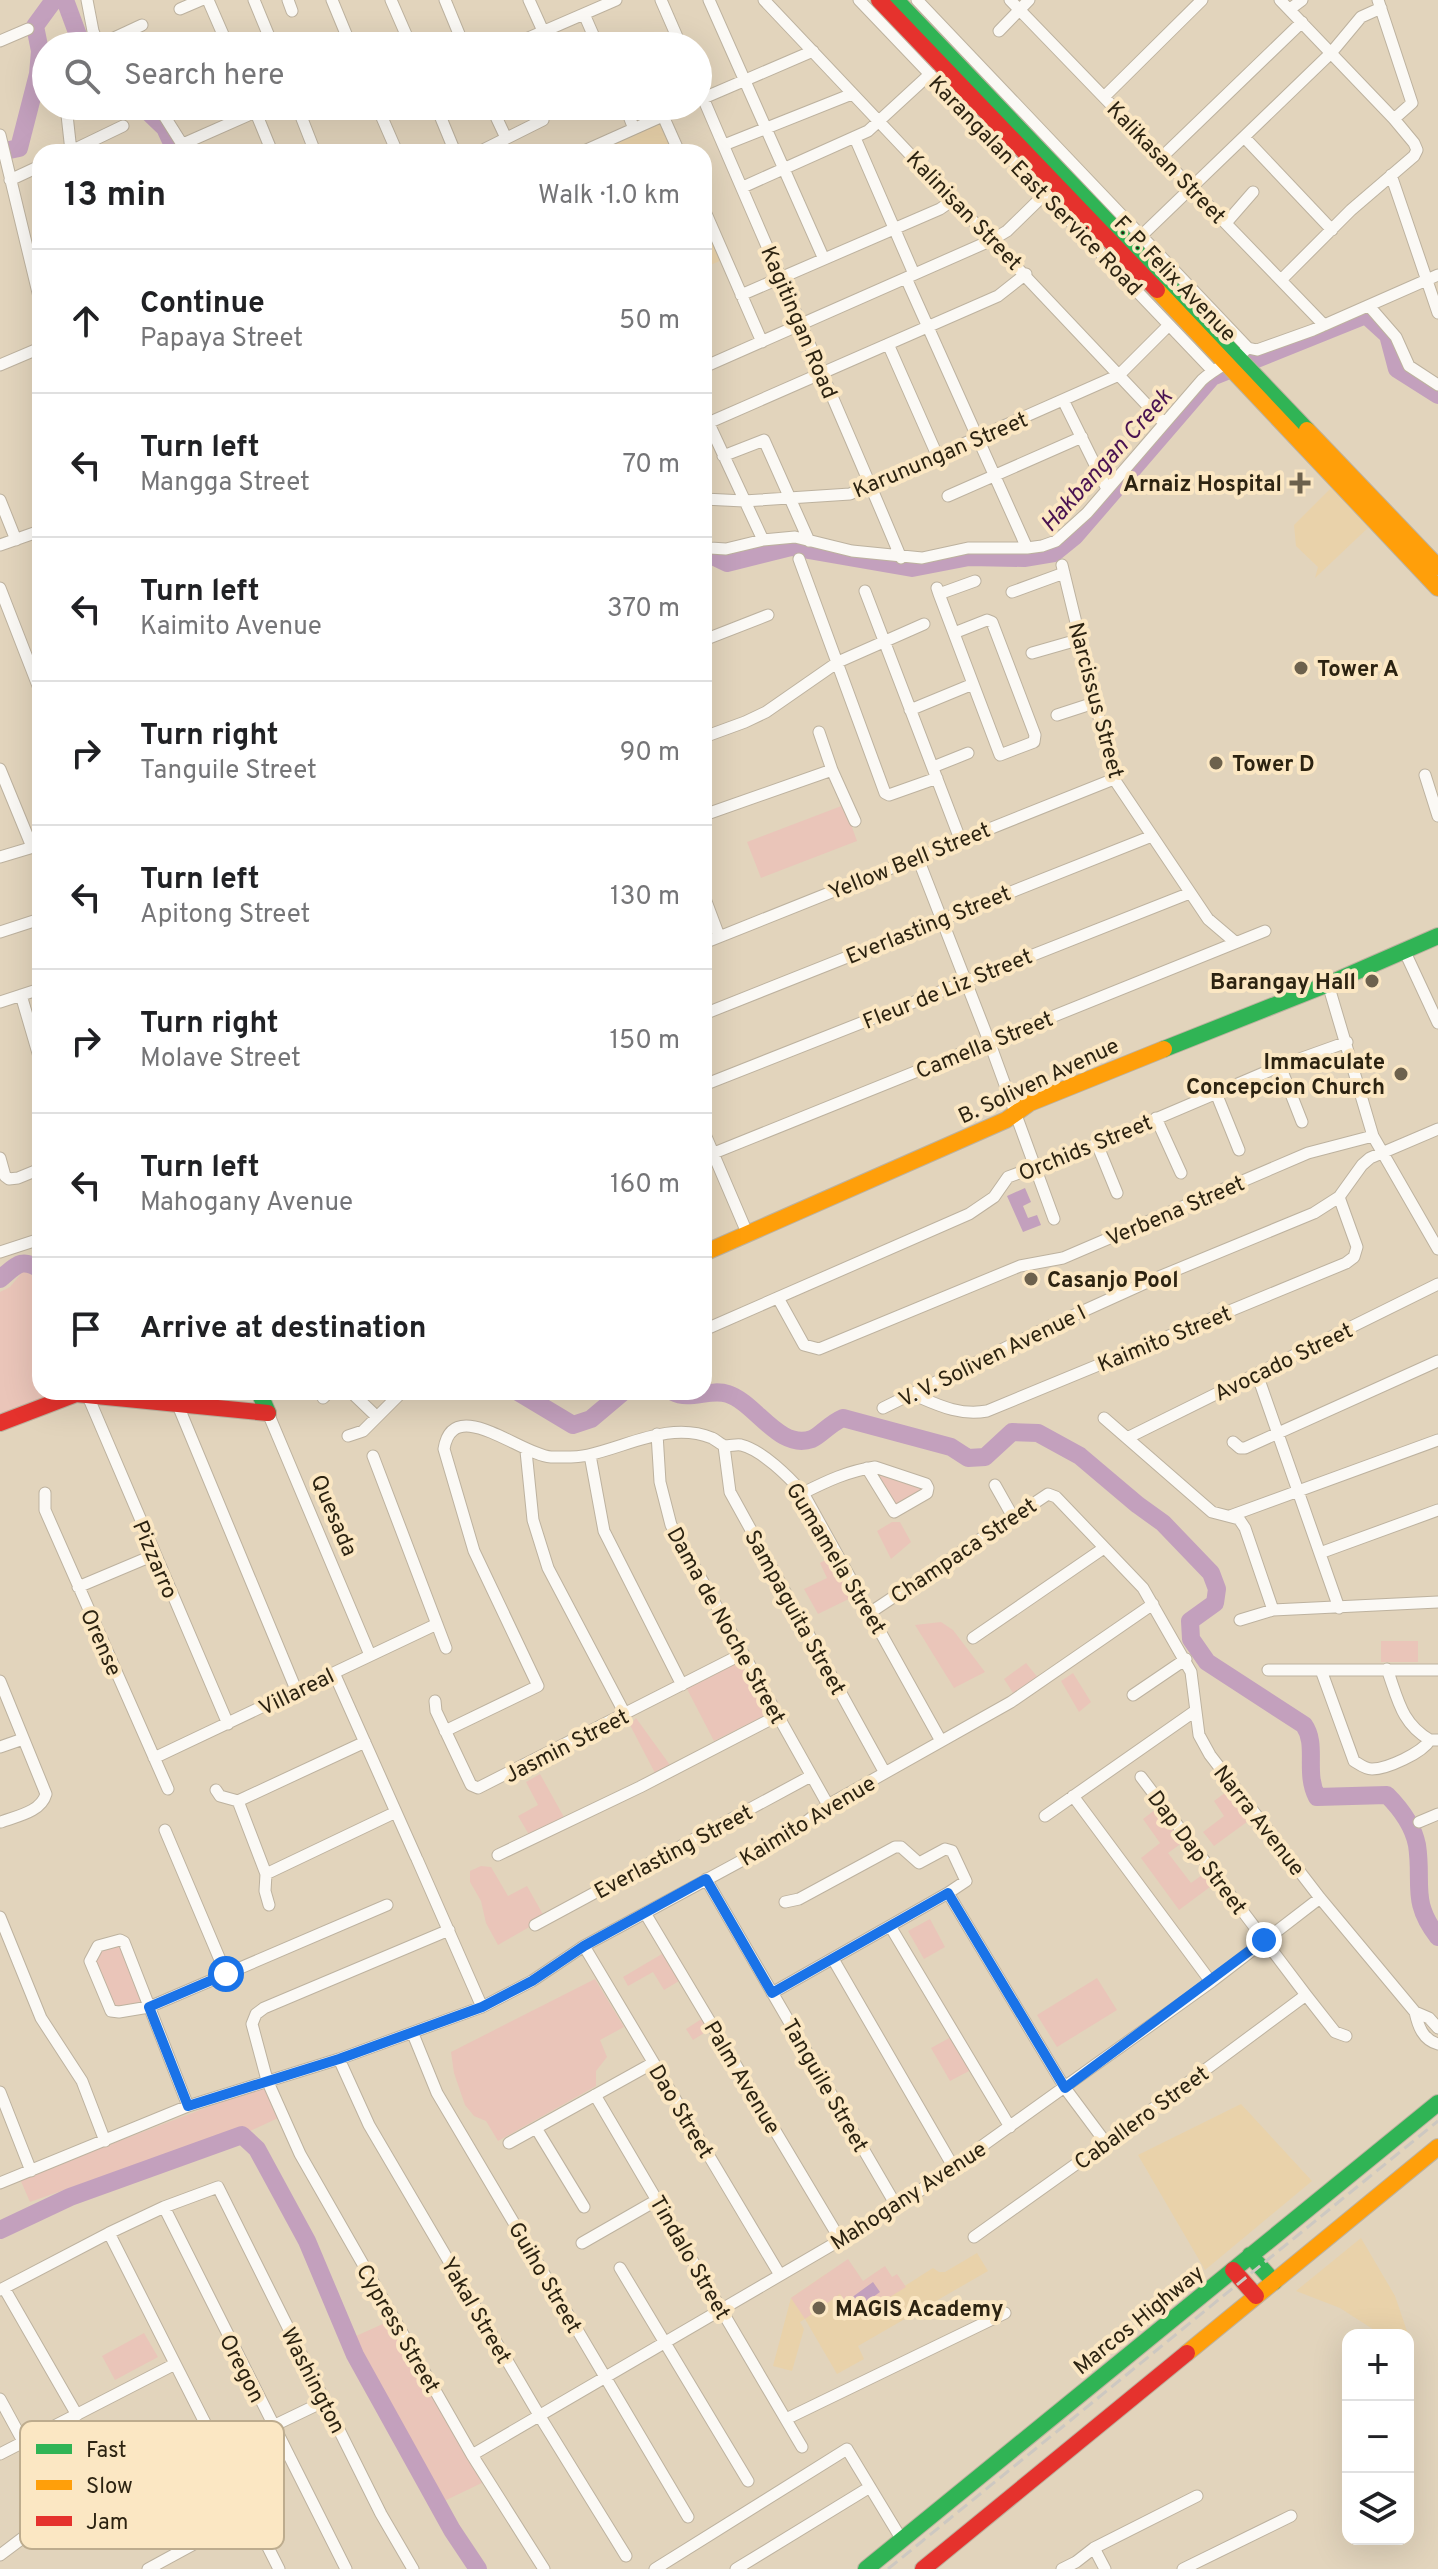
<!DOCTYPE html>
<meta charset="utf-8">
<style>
body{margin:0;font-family:Overpass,sans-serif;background:#f2f2f2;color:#202124}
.controls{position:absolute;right:24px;bottom:24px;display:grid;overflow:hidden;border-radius:16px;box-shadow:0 8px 32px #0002}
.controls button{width:72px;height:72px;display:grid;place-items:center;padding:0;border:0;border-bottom:2px solid #e0e0e0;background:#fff;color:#202124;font:40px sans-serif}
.stop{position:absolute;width:24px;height:24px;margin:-18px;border:6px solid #1a73e8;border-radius:50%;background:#fff}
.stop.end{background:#1a73e8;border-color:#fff;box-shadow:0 2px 8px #0008}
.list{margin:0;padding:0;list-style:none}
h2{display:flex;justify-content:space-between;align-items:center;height:104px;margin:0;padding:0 32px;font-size:34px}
h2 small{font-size:26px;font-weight:400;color:#757577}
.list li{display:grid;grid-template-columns:52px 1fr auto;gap:24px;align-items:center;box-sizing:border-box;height:144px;padding:0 32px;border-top:2px solid #e0e0e0}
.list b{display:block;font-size:30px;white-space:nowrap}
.list p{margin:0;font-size:26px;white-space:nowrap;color:#757577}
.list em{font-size:26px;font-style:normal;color:#757577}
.icon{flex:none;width:44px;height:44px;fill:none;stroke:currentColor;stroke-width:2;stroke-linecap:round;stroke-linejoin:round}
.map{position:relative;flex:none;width:1438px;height:2569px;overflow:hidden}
.search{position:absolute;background:#fff;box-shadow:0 8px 32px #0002;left:32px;top:32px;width:680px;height:88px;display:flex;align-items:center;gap:20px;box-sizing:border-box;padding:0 28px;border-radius:44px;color:#757577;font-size:30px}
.panel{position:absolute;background:#fff;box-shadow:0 8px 32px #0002;left:32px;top:144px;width:680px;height:1256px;border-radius:24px}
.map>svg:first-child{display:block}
</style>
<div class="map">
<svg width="1438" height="2569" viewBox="0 0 1438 2569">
<rect width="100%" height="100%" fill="#e2d4bc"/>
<!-- built -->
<path fill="#e9d2aa" d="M663,121L677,152H593Z
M704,214L724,259L704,268Z
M1334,485L1372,524L1315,578L1318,567L1296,546L1294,525Z
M1241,2104L1312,2181L1205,2270L1138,2155Z
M1361,2238L1395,2296L1409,2337L1382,2335L1340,2308L1296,2291Z
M977,2253L988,2271L858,2346L864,2359L837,2374L805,2319L800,2322L804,2329L792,2371L773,2366L791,2298L826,2274L856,2317L933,2268L939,2272H945Z"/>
<!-- green -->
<path fill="#eac5b9" d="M844,805L857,841L761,878L747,842Z
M24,1270L40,1281V1392H62L0,1416V1292L10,1287Z
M870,1470L924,1486L925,1491L896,1508Z
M892,1522H900L911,1542L891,1559L877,1531Z
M839,1552L861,1593L818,1614L804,1589L827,1578L820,1563Z
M941,1622L953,1630L985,1672L954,1688L915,1625Z
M1381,1641H1418V1662H1381Z
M742,1660L770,1713L714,1741L686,1687Z
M1026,1663L1039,1679L1015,1696L1004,1679Z
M1073,1673L1091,1702L1079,1712L1061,1681Z
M636,1718L670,1765L655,1773L630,1725Z
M540,1774L565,1819L531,1838L518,1816L538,1805L526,1782Z
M1233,1787L1255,1816L1214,1846L1203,1832L1224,1816L1214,1801Z
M1160,1806L1186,1840L1168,1853L1191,1883L1209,1870L1218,1881L1179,1910L1141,1858L1160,1843L1143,1819Z
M481,1866L491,1867L508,1896L527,1886L545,1918L498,1945L486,1923L481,1901L470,1882V1871Z
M930,1919L945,1947L924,1959L908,1931Z
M123,1946L146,2004L112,2008L92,1960L100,1947Z
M667,1951L684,1978L664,1990L653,1972L628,1986L623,1977Z
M1097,1978L1117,2010L1057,2047L1037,2015Z
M595,1979L624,2027L600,2040L607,2057L596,2071V2086L498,2141L486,2121L474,2116L465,2105L454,2073L451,2052Z
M706,2016L712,2028L693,2040L686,2029Z
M953,2036L971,2070L950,2081L931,2048Z
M265,2085L278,2118L250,2131L241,2127L30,2202L20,2179Z
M848,2259L863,2281L885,2266L892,2277L897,2274L906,2287L856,2318L840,2294L805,2319L791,2298Z
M396,2318L490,2479L438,2504L390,2425L345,2341Z
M144,2333L158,2357L115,2380L102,2356Z"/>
<!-- water -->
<path fill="#c3a0bd" d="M1025,1188L1031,1202L1023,1206L1028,1218L1037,1215L1041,1225L1023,1232L1007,1196Z
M873,2282L880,2292L858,2308L851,2298Z"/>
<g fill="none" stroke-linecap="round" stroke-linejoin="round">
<!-- river -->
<path stroke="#c3a0bd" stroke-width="18" d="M65,0L82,46
M142,106L165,128L176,152
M0,152L19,148L38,74L40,51L35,26L54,0
M704,552L727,563L791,547L912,568L969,557L1024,558L1054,553L1075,536L1212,377L1366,315L1388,335L1397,369L1438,395
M0,1279C16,1266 20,1257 40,1269
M518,1392L573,1425L591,1419L623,1392
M673,1392C690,1401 710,1388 728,1394C756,1403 779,1451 812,1439C820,1436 829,1424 843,1418L951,1447L968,1458L985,1457L1012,1432L1038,1433L1080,1456L1138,1505L1163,1523L1211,1573L1217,1589L1215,1603L1190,1621L1191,1639L1207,1662L1304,1725C1318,1745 1304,1772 1317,1797L1387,1795C1401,1809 1413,1825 1417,1845C1423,1884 1410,1901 1438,1937
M0,2230L70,2197L242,2135L257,2149L307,2241L355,2355L452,2530L478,2569"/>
<defs>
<path id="street" d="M87,0L93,31L99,46
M208,0L228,46
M254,0L273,46
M288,0L292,11
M332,0L351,46
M391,0L411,46
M445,0L464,46
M529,0L543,31
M661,0L681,46
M709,0L823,257
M764,0L1164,423
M859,0L1212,370
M917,0L1248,348
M1010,0L1324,325
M1280,0L1394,119L1414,143L1417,150L1414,156L1351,210L1281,280
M1378,0L1412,103L1394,119
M180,9L201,0
M1290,9L1302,0
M584,14L598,46
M999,31L1029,0
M0,41L28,29
M99,45L142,25
M510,46L616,0
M698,86C765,244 835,400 901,558
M1104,97L1202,0
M699,100L813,51
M66,106L71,151
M158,106L187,152
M297,106L315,152
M377,106L397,152
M436,106L455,152
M491,106L506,138
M625,106L634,129
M254,108L272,152
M663,116L679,152
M0,135L40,301
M1244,137L1332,230
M855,138L914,274
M183,144L269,106
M724,145L852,94
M69,152L123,126
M479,152L543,120
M582,152L685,106
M1162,157L1302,22
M1391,175L1438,313
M10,180L40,166
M743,187L868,131L930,74
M704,209L762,342
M1226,223L1253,192
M1139,238L1331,53L1361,17L1381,8
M906,278L1027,548
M741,295L940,209L953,200
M1369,306L1396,337L1409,366L1438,385
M888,344L937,455
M1248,348L1257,350L1313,330L1438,275
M0,365L40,348
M704,367L992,240L1007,231L1049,190
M1064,402L1107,489
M704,413L763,540
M708,423L998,296L1026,274
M723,456L764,440L809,541
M948,496L1082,437
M704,499L744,501L850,494L1119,375L1169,325
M0,500L16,540
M0,545L40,531
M704,545L710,548L726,549L763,540L795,537L852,551L922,558L968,548H1027L1042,546L1056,541L1087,513L1202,380C1216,367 1234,361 1248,348
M799,559L885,793L889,795L937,778
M1062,565L1114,779L1208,919L1235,942
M0,588L40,691
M937,588L939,594L1000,755L1034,742L1035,735L992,622L987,620L954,633
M865,591L960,839
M1012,592L1064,573
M939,594L975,581
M704,640L768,615
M1032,653L1081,639
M910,710L973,684
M1057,715L1097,702
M819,732L832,770L855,821
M704,737L745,722L766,712L838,662L924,624
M933,767L968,753
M0,769L32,847
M1425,775L1438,816
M704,815L832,770
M917,856L989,1041L1054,1219
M0,857L40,845
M704,896L719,936
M0,932L40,919
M704,943L1114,779
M1404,950L1438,1023
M1328,984L1373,1136L1438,1249
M21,995L40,1060
M0,1002L40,989
M704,1014L1152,836
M1280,1066L1302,1122
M704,1085L1190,893
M1216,1093L1239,1150
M1156,1118L1181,1173
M704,1132L748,1235
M1097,1144L1117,1193
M704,1157L1265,931
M0,1158L5,1176L9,1179L18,1178L40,1169
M0,1252L40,1239
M778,1298L804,1345L819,1349L1020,1266L1063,1258L1308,1153L1373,1136
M704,1330L969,1214L994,1197L1008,1177L1097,1144L1280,1066L1347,1042
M1257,1374L1339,1608
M351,1392L376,1416
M87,1394L228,1724
M912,1394C938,1405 959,1416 987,1411L1346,1263L1354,1257L1357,1247L1339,1197
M323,1398L329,1392
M177,1403L297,1692
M883,1408L1048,1327L1154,1279L1314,1213L1339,1197L1362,1165L1370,1158L1438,1129
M268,1413L370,1655
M1104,1418L1212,1512L1239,1519L1245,1528L1273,1610
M657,1434L660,1482L671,1525L828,1805
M348,1436L363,1431L402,1392
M1127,1438L1438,1284
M1233,1442L1240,1448H1245L1438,1361
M724,1446L730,1492L885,1773
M526,1451L533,1520L548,1568L625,1714
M590,1455L604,1531L682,1685
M373,1456L446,1648
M995,1485L1013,1517
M45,1493V1510L168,1789
M803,1493C827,1481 848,1471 875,1467L926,1484L928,1488L927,1493L894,1512L867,1468
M1230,1516L1438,1440
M1320,1553L1438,1510
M78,1587L154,1555
M871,1612L1048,1494L1056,1497L1143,1588L1191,1672L1199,1735L1210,1755L1320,1898L1415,2012C1418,2026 1423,2040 1438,2044
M1240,1620L1273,1610L1438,1602
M973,1638L1104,1548
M1387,1669C1398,1699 1401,1723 1430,1740
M1268,1670H1438
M1321,1670L1354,1761C1359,1764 1365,1769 1372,1769C1387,1769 1422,1753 1430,1740H1438
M334,1673L416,1857
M0,1681L46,1794C41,1812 17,1816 1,1822
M1133,1695L1186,1659
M435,1701L436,1711L471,1785L478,1788L742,1654
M445,1731L538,1686L474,1551L444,1449C453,1394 521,1455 551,1457C564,1457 576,1458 588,1455C629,1446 670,1421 712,1438C716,1440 719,1443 723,1445C728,1447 735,1444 741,1445C762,1450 789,1477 803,1493L941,1741
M0,1747L23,1739
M154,1758L437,1624
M1141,1777L1306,1995L1335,2032L1346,2036
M216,1790L220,1796L238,1801
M1073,1796L1211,1982
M238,1801L365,1742
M238,1801L266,1874L265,1891L269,1905
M1045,1816L1195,1711
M1419,1822L1438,1814
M165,1830L226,1974
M498,1855L640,1787L777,1716
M417,1859L482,2007
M266,1874L396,1812
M706,1879L897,2207
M785,1902L799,1899L895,1847H901L919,1863L945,1849L952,1851L966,1881L948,1893L1065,2088L1106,2143
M645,1913L841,2241
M0,1917L41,2018L82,2081L105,2141
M535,1925L811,1776
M890,1926L1010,2127
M449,1930L264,2008L256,2014L252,2024L267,2080L300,2154L472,2455L544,2569
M584,1946L780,2275
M833,1959L954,2168
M772,1993L948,1893
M1415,2012L1429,2018L1438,2028
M413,2034L437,2093L688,2517
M339,2059L369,2125L539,2415L626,2556
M0,2092L31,2171
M595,2095L802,2447
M188,2106L124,1942L120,1940L98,1946L90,1961L111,2011L119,2012L149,2007L387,1905
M536,2128L584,2207
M509,2143L653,2063
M0,2183L188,2106L339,2059L482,2007L532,1981L584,1946L789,1835L828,1805L1011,1702L1153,1604
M164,2207L346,2569
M109,2233L279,2569
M974,2237L1135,2122L1306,1995
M582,2243L657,2200
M620,2268L748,2481
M4,2288L77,2415
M0,2290L109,2233L164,2207L218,2187L381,2514L413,2569
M0,2399L24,2443
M786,2419L1005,2313
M219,2452L325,2401
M0,2454L175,2364
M472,2455L897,2207L1211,1982L1320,1898
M1094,2548L1105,2569
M0,2555L24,2537L142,2473
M148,2569L251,2513
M655,2569L847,2449L902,2540
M736,2569L870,2487
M1062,2569L1076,2562L1094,2548L1197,2496
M1183,2569L1291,2516"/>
<path id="fast" d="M896,0L1307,430
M1164,1049L1328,984L1438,936
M259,1392L268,1413
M1250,2255L1274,2282
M866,2569L1438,2103"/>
<path id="slow" d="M1157,290L1438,588
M1307,430L1438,567
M704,1253L1006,1120L1030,1103L1164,1049
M1187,2353L1438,2147"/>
<path id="jam" d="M879,0L1157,290
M0,1423L76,1394L268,1413
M1233,2270L1256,2296
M923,2569L1187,2353"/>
</defs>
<!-- street casing -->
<use href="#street" stroke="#bdb29f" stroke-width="13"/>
<!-- fast casing -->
<use href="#fast" stroke="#bdb29f" stroke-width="18"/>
<!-- slow casing -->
<use href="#slow" stroke="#bdb29f" stroke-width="18"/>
<!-- jam casing -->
<use href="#jam" stroke="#bdb29f" stroke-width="18"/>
<!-- street -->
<use href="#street" stroke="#fbf9f5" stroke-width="11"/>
<!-- fast -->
<use href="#fast" stroke="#30b455" stroke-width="16"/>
<!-- slow -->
<use href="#slow" stroke="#ff9f0a" stroke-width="16"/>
<!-- jam -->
<use href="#jam" stroke="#e5322d" stroke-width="16"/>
<!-- rail -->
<path stroke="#cdc8c1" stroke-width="3" stroke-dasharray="12 6" stroke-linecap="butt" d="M888,2569L1438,2121"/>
</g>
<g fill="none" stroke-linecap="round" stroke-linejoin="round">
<!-- route -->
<path stroke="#1a73e8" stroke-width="10" d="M226,1974L149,2007L188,2106L339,2059L482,2007L532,1981L584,1946L706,1879L772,1993L948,1893L1065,2088L1264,1940"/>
</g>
<!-- markers -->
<g fill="#6c614d" stroke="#fbe7c3" stroke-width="3">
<path d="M1296 471h8v8h8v8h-8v8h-8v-8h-8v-8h8z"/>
<circle cx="1301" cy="668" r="8"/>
<circle cx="1216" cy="763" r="8"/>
<circle cx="1372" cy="981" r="8"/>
<circle cx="1401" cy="1074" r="8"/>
<circle cx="1031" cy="1279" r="8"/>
<circle cx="819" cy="2308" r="8"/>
</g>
<g text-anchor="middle" stroke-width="8" stroke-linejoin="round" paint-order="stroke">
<!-- street labels -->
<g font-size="22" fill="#2c2311" stroke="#fbe7c3">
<text transform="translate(1167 162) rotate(46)" y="8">Kalikasan Street</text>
<text transform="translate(1036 185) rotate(46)" y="8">Karangalan East Service Road</text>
<text transform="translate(965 210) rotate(46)" y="8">Kalinisan Street</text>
<text transform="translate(1176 278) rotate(46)" y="8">F. P. Felix Avenue</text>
<text transform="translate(800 322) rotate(67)" y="8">Kagitingan Road</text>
<text transform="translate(940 454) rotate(-23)" y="8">Karunungan Street</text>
<text transform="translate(1097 700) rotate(75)" y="8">Narcissus Street</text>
<text transform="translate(909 860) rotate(-22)" y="8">Yellow Bell Street</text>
<text transform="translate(928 924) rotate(-22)" y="8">Everlasting Street</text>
<text transform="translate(947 988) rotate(-22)" y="8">Fleur de Liz Street</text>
<text transform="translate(984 1044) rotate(-22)" y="8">Camella Street</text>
<text transform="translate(1038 1080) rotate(-25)" y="8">B. Soliven Avenue</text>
<text transform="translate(1085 1147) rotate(-22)" y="8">Orchids Street</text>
<text transform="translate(1175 1210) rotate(-23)" y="8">Verbena Street</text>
<text transform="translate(1164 1338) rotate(-22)" y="8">Kaimito Street</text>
<text transform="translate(992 1355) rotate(-26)" y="8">V. V. Soliven Avenue I</text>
<text transform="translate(1283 1361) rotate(-26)" y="8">Avocado Street</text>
<text transform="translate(335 1515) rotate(67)" y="8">Quesada</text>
<text transform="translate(963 1550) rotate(-34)" y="8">Champaca Street</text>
<text transform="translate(837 1558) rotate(59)" y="8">Gumamela Street</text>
<text transform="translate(156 1559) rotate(67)" y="8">Pizzarro</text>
<text transform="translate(796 1612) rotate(61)" y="8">Sampaguita Street</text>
<text transform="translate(727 1625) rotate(61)" y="8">Dama de Noche Street</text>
<text transform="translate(102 1642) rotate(66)" y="8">Orense</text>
<text transform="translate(296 1691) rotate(-26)" y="8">Villareal</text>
<text transform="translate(566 1745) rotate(-27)" y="8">Jasmin Street</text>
<text transform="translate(807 1820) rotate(-31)" y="8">Kaimito Avenue</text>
<text transform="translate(1260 1820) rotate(52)" y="8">Narra Avenue</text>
<text transform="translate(673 1851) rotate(-28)" y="8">Everlasting Street</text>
<text transform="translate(1198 1852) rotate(53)" y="8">Dap Dap Street</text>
<text transform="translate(743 2077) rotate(59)" y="8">Palm Avenue</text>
<text transform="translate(826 2085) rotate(60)" y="8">Tanguile Street</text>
<text transform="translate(682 2111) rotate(59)" y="8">Dao Street</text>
<text transform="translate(1141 2117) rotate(-36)" y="8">Caballero Street</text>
<text transform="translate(908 2195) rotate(-33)" y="8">Mahogany Avenue</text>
<text transform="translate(691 2257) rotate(60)" y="8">Tindalo Street</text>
<text transform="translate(546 2277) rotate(60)" y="8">Guiho Street</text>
<text transform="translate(477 2310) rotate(60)" y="8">Yakal Street</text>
<text transform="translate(1138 2319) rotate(-39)" y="8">Marcos Highway</text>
<text transform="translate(399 2328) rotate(60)" y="8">Cypress Street</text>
<text transform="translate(243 2368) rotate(63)" y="8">Oregon</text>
<text transform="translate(314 2380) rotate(63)" y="8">Washington</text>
</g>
<!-- poi labels -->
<g font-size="22" font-weight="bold" fill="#2c2311" stroke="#fbe7c3" text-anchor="start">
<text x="1282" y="491" text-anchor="end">Arnaiz Hospital</text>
<text x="1317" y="676">Tower A</text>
<text x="1232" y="771">Tower D</text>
<text x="1356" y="989" text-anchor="end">Barangay Hall</text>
<text x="1385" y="1069" text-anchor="end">Immaculate<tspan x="1385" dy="25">Concepcion Church</tspan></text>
<text x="1047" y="1287">Casanjo Pool</text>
<text x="835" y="2316">MAGIS Academy</text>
</g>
<!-- water labels -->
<g font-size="24" font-style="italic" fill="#491251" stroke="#fbe7c3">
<text transform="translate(1106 460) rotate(-48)" y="8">Hakbangan Creek</text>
</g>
</g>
<!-- legend -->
<rect x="20" y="2421" width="264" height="128" rx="12" fill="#fbe7c3" stroke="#bdac8e" stroke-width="2"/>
<rect x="36" y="2444" width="36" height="10" fill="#30b455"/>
<rect x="36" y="2480" width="36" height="10" fill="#ff9f0a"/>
<rect x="36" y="2516" width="36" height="10" fill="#e5322d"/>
<g font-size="22" fill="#2c2311">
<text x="86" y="2457">Fast</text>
<text x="86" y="2493">Slow</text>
<text x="86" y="2529">Jam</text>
</g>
</svg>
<div class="controls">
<button>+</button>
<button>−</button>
<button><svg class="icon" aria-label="layers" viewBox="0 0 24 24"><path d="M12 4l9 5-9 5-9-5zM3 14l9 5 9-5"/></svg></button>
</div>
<div class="stop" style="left:226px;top:1974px"></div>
<div class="stop end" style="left:1264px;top:1940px"></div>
<div class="search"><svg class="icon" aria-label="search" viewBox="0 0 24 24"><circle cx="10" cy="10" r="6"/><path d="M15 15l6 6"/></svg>Search here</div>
<section class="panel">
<h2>13 min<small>Walk · 1.0 km</small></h2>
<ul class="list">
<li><svg class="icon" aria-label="ahead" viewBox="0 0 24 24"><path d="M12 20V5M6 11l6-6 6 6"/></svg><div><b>Continue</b><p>Papaya Street</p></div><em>50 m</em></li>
<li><svg class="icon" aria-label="left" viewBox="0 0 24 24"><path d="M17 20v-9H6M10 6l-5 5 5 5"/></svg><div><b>Turn left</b><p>Mangga Street</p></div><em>70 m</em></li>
<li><svg class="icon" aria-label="left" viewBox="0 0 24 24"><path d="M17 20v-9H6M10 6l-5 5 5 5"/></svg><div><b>Turn left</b><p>Kaimito Avenue</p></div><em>370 m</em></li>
<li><svg class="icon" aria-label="right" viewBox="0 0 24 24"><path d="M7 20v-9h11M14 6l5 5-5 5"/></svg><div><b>Turn right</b><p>Tanguile Street</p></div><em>90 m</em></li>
<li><svg class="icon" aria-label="left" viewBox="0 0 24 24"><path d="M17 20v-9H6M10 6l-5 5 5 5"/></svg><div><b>Turn left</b><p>Apitong Street</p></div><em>130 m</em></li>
<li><svg class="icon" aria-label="right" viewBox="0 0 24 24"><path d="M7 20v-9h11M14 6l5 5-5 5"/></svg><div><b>Turn right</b><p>Molave Street</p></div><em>150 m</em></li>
<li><svg class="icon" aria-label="left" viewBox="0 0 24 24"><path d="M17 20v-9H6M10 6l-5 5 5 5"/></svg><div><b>Turn left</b><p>Mahogany Avenue</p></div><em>160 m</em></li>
<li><svg class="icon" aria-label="arrive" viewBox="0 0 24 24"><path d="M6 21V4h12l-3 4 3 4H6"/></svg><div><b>Arrive at destination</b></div></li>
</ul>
</section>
</div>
